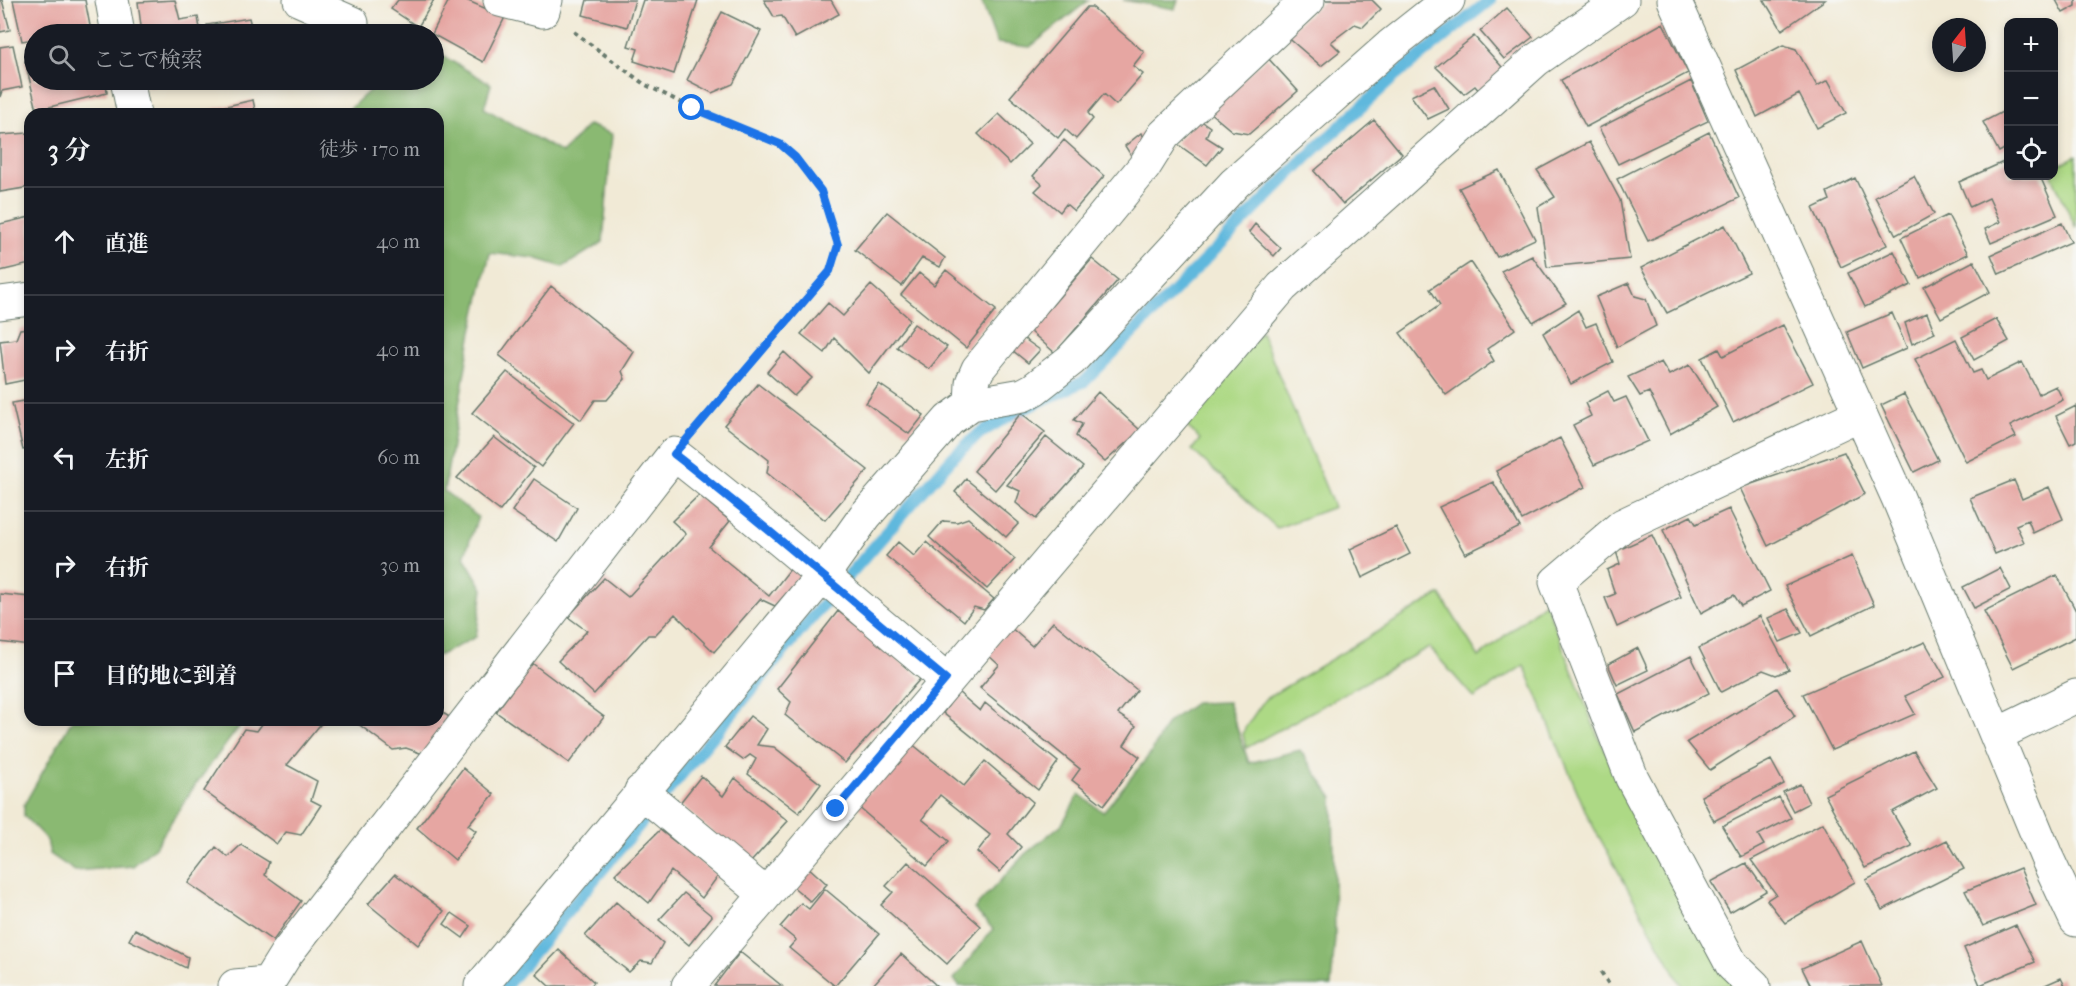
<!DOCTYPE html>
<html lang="ja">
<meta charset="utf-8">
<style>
body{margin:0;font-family:"IM FELL French Canon","Noto Serif JP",serif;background:#20242c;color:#f1f3f6}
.controls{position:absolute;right:18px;top:18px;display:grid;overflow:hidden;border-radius:12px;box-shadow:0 3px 9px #0003}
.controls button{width:54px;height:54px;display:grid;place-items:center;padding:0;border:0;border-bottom:2px solid #363941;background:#171b24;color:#f1f3f6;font:30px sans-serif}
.compass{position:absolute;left:1932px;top:18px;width:54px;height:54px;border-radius:50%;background:#171b24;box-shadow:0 3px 9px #0003;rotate:17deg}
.stop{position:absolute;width:18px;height:18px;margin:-14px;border:4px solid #1a73e8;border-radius:50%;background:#fff}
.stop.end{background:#1a73e8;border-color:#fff;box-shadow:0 2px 6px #0008}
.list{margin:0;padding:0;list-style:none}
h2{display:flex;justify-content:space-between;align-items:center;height:78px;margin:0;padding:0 24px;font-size:26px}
h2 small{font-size:20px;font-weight:400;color:#9ea1a6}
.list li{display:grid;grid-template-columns:39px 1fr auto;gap:18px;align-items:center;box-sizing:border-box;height:108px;padding:0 24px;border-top:2px solid #363941}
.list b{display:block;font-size:22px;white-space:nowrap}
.list em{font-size:20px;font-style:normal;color:#9ea1a6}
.icon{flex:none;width:33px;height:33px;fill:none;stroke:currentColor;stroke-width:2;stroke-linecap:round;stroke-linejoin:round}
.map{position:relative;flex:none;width:2076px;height:986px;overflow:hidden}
.search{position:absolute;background:#171b24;box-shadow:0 3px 9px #0003;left:24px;top:24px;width:420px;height:66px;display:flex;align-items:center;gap:15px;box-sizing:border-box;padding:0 21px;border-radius:33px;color:#9ea1a6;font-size:22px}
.panel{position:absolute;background:#171b24;box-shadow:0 3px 9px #0003;left:24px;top:108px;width:420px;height:618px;border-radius:18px}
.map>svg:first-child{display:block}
</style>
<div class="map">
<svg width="2076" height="986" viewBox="0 0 2076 986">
<rect width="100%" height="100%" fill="#f6f6f2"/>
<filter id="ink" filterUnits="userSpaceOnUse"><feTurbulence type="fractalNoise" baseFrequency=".0167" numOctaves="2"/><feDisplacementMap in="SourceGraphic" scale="12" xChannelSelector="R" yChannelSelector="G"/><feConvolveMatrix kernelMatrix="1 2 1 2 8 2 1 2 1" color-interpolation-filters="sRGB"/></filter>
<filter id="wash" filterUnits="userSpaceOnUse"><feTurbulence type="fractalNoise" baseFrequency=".008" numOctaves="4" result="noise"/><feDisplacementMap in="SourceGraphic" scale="24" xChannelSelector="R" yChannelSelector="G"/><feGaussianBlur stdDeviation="1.35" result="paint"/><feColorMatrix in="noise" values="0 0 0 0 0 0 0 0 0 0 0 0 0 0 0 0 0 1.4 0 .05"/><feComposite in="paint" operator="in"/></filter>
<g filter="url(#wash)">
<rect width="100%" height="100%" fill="#f1ead6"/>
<!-- green -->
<path fill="#add985" stroke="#668b5c" stroke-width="1.5" d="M2076,155V228L2052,176L2054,168Z
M1261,332L1334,507L1277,528L1192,450L1200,439L1181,421Z
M1440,594L1479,657L1545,602L1597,734L1687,907L1733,986H1682L1588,817L1524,665L1474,698L1429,647L1246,748L1243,735L1245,728L1265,699Z"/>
<!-- forest -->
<path fill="#8ab972" stroke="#547b53" stroke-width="1.5" d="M981,0H1089L1030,47L997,43Z
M1123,0H1178L1175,9Z
M434,51L491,84L484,108L562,153L588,125L612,134L603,242L563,267L534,258L490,253L472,331L444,491L478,517L464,557L483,589L476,637L438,656V114H344L381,80H434Z
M1228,702L1249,763L1300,750L1333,798L1335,938L1331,986H959L954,979L993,929L974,909L1025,854L1062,824L1079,794L1103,812L1151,753L1167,723L1195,703Z
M72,720H244L193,788L155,847L133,866L75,871L50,854L47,840L24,816V805Z"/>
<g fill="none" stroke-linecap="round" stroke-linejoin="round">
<!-- stream -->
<path stroke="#5fb8dd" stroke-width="12" d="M506,986L808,622L953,457L980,433L1012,414L1085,381L1310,154L1393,78L1490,0"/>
</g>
<g id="blocks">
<!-- building -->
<path fill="#e6a6a2" d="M0,0H2L10,30L0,32Z
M13,0H85L91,31L34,34V39L22,41Z
M175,0L180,20L198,17L201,34H142L138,2Z
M398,0H434L418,27L391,9Z
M449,0H466L505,17L483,62L432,34Z
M587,0H635L627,27L583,15Z
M643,0H698L674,74L634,61L638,49L628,46Z
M764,0H831L839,14L795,38L782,16L774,17Z
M1325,0H1372L1381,9L1363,27L1355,24L1331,42L1340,51L1321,66L1285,35Z
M1764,0H1825L1782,30Z
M2056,0H2076V6L2063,13Z
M1087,7H1092L1144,52L1133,66L1143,74L1116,105L1104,94L1088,113L1093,119L1076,139L1065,129L1058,138L1010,97Z
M1507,8L1533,37L1504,59L1480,31Z
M722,12L761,31L733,84L712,93L687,80Z
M249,18L253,34H209L207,25Z
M1663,23L1688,73L1586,127L1561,80Z
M1474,36L1503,68L1480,92L1475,86L1464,94L1436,67Z
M13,45L22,87L2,91L0,97V47Z
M1783,45L1796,49L1817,86L1828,80L1846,113L1817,128L1799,94L1757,117L1736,70Z
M1267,57L1298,91L1249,134L1232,131L1208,111Z
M34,59V80H106L107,93L37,110L25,61Z
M147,80H179V81L148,86Z
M1691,81L1708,121L1618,164L1599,128Z
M1434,85L1449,109L1428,119L1411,96Z
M253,100L256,114H196V113Z
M2008,109V147L1999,152L1983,122Z
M999,114L1030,144L1010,164L978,134Z
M1197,118L1210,127L1206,137L1222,147L1207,165L1176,143Z
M1374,120L1402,154L1343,204L1314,171Z
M1709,132L1739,198L1648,241L1617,179Z
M29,133L30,187L0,192V135Z
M1141,133L1149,143L1132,157L1125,146Z
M1064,140L1104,176L1074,211L1066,204L1060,212L1035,191L1042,184L1033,176Z
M1589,142L1620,200L1630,259L1547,267L1538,207L1555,197L1537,170Z
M2008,160V176H2040L2057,215L1991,243L1985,229L2000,222L1989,198L1970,207L1959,182Z
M1499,170L1535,239L1497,257L1459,188Z
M1914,176L1934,214L1896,235L1875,197Z
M1855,178L1887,245L1841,267L1813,208L1830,200L1827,192Z
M887,212L945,258L940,267L922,258L902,286L855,250Z
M1948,215L1968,254L1920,278L1901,238Z
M30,217V264L0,271V224Z
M2062,223L2071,242L1999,274L1991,255Z
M1255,224L1281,248L1274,256L1249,232Z
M1725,225L1749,273L1667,313L1641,268Z
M1894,251L1911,285L1865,307L1848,273Z
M1532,256L1566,303L1533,322L1501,271Z
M1092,259L1118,280L1055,353L1030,331Z
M1974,261L1990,292L1941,318L1924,287Z
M1471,262L1515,329L1487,349L1494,361L1446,395L1400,333L1440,305L1430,289Z
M946,270L996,310L966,348L901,295L919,273L934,285Z
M1629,283L1635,296L1646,299L1656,326L1617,347L1596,297Z
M871,285L910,319L869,373L834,338L825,353L801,334L828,303L843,316Z
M551,286L634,352L622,371L625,379L607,400H595L581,420L499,355Z
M1578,310L1586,327L1596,323L1613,362L1571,384L1543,333Z
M1892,313L1907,348L1862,368L1847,332Z
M1927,313L1935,333L1912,344L1905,323Z
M1996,319L2009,341L1974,360L1962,337Z
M914,324L947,347L929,369L897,347Z
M1783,325L1813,383L1733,422L1702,358L1719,349L1723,356Z
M30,328V379L5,384L0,341L16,339L20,329Z
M1023,338L1040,350L1028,363L1012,350Z
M1956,339L1973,373L1981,370L1986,380L2022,362L2039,394L2056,386L2063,400L2010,426L2016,437L1966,462L1915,359Z
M784,352L812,378L794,396L767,372Z
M1661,362L1669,375L1690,365L1717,407L1670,434L1649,392L1640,396L1628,377Z
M507,372L574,423L541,467L472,413Z
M758,384L868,470L825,520L767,473L769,460L724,425Z
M879,384L924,415L909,434L866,403Z
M1608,391L1614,402L1626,397L1648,441L1594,465L1573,425L1591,416L1585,403Z
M1098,392L1140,430L1105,462L1076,436L1082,424L1074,420Z
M1904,394L1938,460L1914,472L1881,405Z
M30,400V449L23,450L12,403Z
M2076,406V441L2070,444L2056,416Z
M1021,413L1045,432L995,490L974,471Z
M494,437L534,468L500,511L457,478Z
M1046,437L1083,467L1036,519L1016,503L1020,491L1007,485Z
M1560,438L1585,487L1522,520L1496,471Z
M1844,452L1865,494L1768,546L1740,488Z
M534,479L577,508L558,542L512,511Z
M966,479L1019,523L1006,537L955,492Z
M2014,480L2022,499L2049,487L2063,519L2033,533L2028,520L2016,525L2024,542L1995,554L1970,498Z
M1493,482L1520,527L1465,554L1439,507Z
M699,495L730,521L709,547L769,596L791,568L802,576L775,606L760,599L714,652L675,614L655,635H648L594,694L558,661L587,631L568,617L604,578L628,597L686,534L672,521Z
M1729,509L1770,591L1741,606L1734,595L1701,613L1663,530L1691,516L1696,524Z
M968,518L1015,559L987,589L929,537L943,521L957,522Z
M1396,527L1410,554L1362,578L1350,549Z
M1652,535L1681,597L1617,627L1605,598L1615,594L1607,570L1620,564L1616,551Z
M898,542L914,556L926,542L994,599L984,610L974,607L964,621L886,556Z
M1852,556L1874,605L1811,636L1785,586Z
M2000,568L2011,589L1974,608L1963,587Z
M2057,575L2076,611V637L2013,668L1984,611Z
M0,594L30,597V646L0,642Z
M1788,609L1802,633L1780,642L1768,618Z
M838,611L921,678L845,763L785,715L791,702L777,689Z
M1760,616L1789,670L1776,675L1763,670L1721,692L1699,648Z
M1053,622L1137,690L1118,714L1136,726L1124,745L1140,757L1104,805L1072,780L1080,769L980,688L999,665L987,654L1010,627L1032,646Z
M1925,642L1945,677L1905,696L1915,714L1832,750L1803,694Z
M1638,648L1648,670L1617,685L1608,664Z
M1691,656L1709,693L1635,732L1618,694Z
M532,663L604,717L569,763L496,712Z
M1777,688L1795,716L1710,770L1687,742Z
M958,692L980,711L985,703L1058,762L1038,790L943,713Z
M438,710L451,718L423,754L406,748L393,750L353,720H438Z
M750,716L767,729L757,745L774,747L821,784L799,813L748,774L756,759L750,755L743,760L725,747Z
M265,720H324L287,765L317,781L311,800L321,805L301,835L286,832L277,844L204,791L244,729L257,731Z
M911,743L964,786L985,761L1033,802L1008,834L1021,847L1000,872L977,852L990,835L940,795L922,819L949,841L927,866L857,806Z
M1914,751L1937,788L1892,812L1912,846L1865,868L1825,795Z
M1771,760L1784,784L1714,821L1701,796Z
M463,768L494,794L468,825L476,831L455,860L417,828Z
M701,776L723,796L735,778L788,821L750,863L679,804Z
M1800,784L1809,803L1793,811L1783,792Z
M1779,797L1791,818L1758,835L1764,845L1741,857L1722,826Z
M1823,823L1855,882L1785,923L1767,900L1776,894L1751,860Z
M660,830L718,876L702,898L671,871L649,903L615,874Z
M1947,840L1964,869L1882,910L1866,880Z
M241,845L269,862L265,875L301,901L273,941L188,883L216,847L228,857Z
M908,862L981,926L947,964L881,905L893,892L886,886Z
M1746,863L1766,891L1730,912L1711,882Z
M807,866L827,884L811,902L791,885Z
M2020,868L2036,905L1983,926L1965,891Z
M395,874L444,911L418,945L368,904Z
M825,889L879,934L835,986L789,948L796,940L780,927L801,903L809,909Z
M684,893L712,916L689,945L659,920Z
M616,902L663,943L652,963L641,961L629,972L585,936Z
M452,913L471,926L463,938L444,924Z
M2016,925L2035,962L1980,985L1964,948Z
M135,929L188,957L186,968L129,940Z
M1862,941L1882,986H1811L1802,968Z
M559,950L594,982L591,986H549L536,974Z
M740,952L782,986H714Z
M901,954L937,986H872Z
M2061,978L2065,986H2043Z"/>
</g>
</g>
<g filter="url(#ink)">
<use href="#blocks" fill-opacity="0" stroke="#687a6d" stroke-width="1.5"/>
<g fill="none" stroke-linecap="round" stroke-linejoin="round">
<defs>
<path id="street" d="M112,0L118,34
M300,0L352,23
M500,0L543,11L546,0
M1674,0L1898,498L2047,858L2076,920
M127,80L134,114
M0,303L30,299
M971,404L972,383L978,369L1144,167L1164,135L1308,0
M1996,735L2076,696
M641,791L765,894
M235,986L266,983
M266,986L286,954L674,454C767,526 855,604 946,679
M481,986L823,575L865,516L949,420L971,404L1023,395L1034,389L1071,360L1235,183L1390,46L1448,0
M688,986L1282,287L1536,60L1622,0
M1754,986L1732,965L1632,778L1556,582L1623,525L1860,414"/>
</defs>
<!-- street casing -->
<use href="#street" stroke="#687a6d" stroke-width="35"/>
<!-- path -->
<path stroke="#687a6d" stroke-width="4" stroke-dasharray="4.5 4.5" stroke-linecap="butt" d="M574,32L644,84L692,108L780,144L795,157L821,191L838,245L830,271L698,426
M1601,972L1610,986"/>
<!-- street -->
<use href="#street" stroke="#fff" stroke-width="33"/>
</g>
</g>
<g fill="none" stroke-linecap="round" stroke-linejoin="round" filter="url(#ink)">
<!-- route -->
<path stroke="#1a73e8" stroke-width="8" d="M692,108L780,144L795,157L821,191L838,245L830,271L674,454C767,526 855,604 946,679L836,809"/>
</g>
</svg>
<div class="controls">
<button>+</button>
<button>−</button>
<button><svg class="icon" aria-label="locate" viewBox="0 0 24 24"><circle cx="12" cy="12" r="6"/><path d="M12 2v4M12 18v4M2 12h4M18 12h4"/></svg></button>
</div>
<svg class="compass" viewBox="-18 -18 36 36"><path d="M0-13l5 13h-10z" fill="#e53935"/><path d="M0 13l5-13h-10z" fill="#9ea1a6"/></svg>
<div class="stop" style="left:692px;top:108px"></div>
<div class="stop end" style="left:836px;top:809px"></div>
<div class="search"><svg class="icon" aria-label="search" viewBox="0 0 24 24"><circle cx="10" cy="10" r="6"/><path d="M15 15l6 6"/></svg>ここで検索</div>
<section class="panel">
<h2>3 分<small>徒歩 · 170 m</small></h2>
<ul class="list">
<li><svg class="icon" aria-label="ahead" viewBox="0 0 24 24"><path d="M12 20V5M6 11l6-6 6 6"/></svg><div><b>直進</b></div><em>40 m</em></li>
<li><svg class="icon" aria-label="right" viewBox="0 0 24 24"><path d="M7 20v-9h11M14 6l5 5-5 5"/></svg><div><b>右折</b></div><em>40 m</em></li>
<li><svg class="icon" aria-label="left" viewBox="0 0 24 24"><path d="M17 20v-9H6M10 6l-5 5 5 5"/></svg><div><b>左折</b></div><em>60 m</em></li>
<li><svg class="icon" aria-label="right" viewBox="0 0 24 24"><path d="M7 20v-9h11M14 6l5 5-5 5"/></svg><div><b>右折</b></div><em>30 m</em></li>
<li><svg class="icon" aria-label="arrive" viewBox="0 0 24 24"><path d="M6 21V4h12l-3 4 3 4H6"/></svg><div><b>目的地に到着</b></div></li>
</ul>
</section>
</div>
